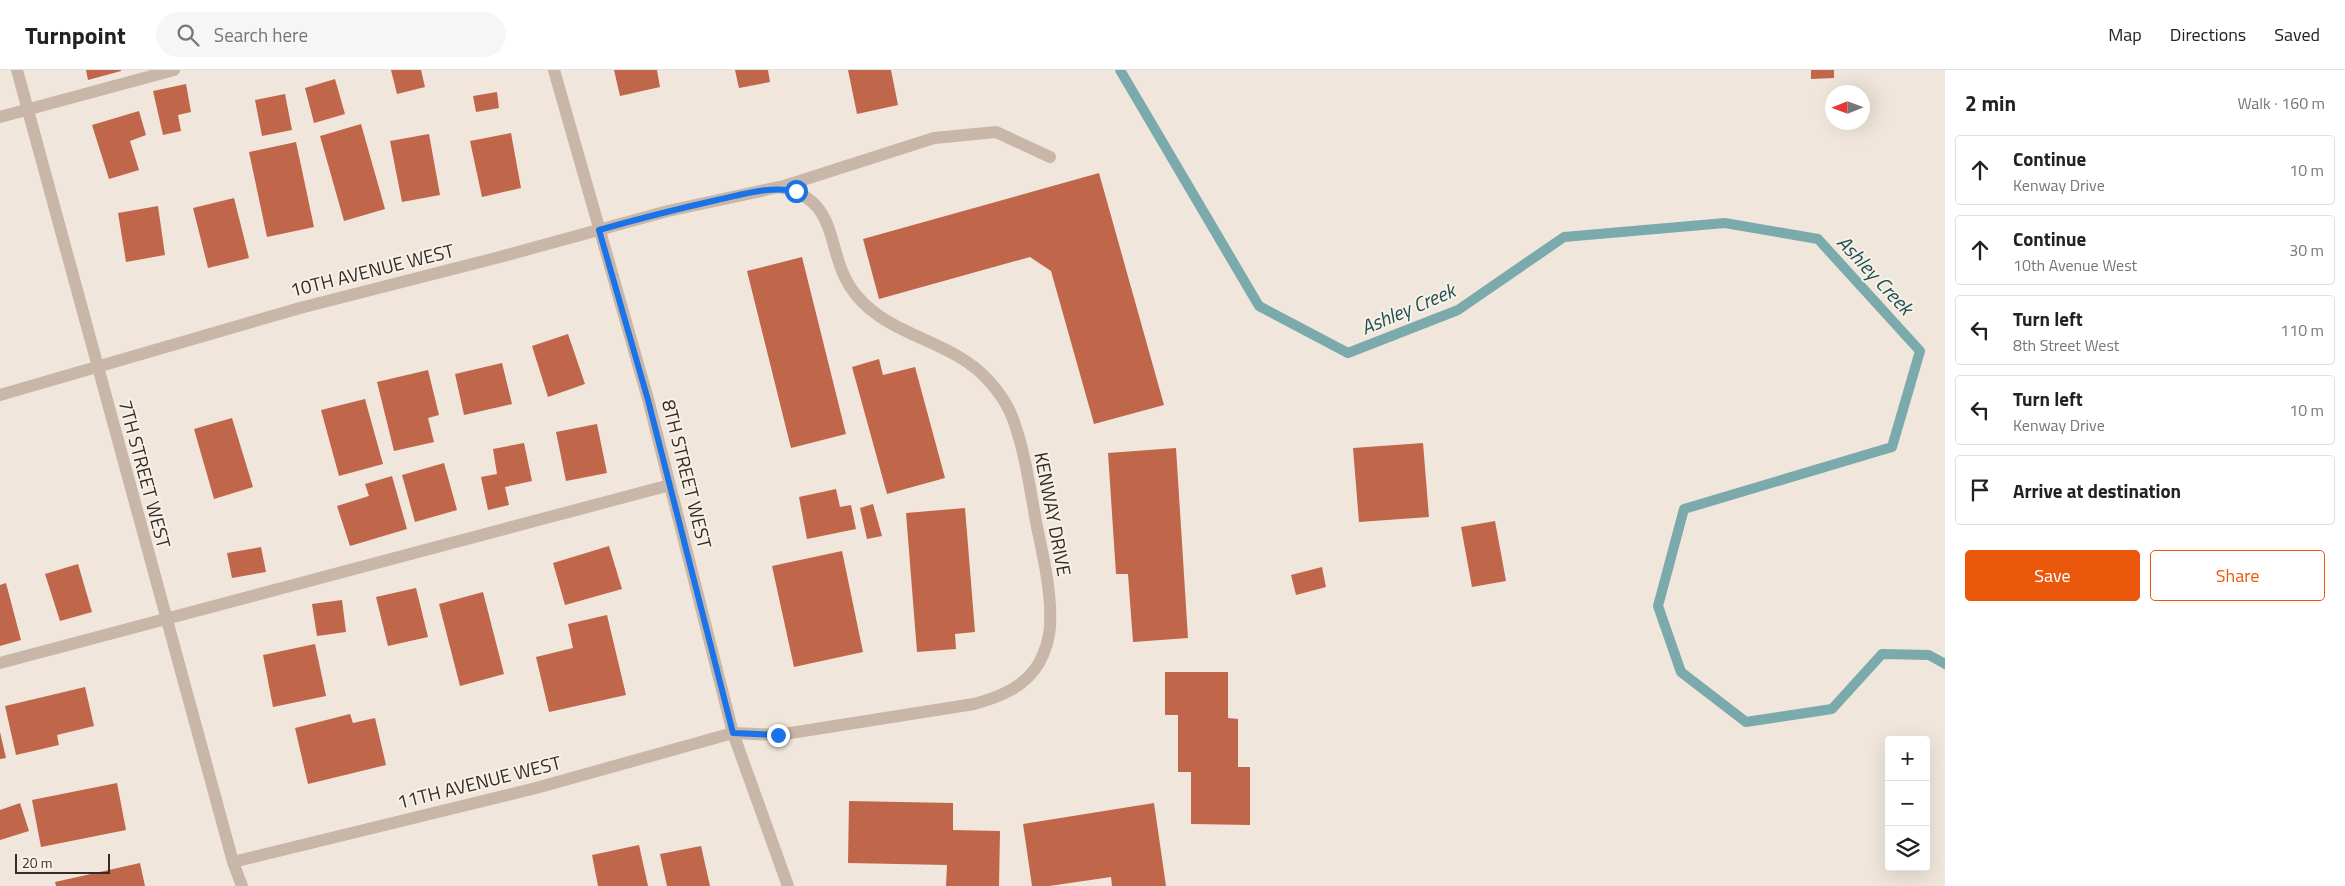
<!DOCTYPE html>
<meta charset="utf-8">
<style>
body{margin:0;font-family:"Titillium Web",sans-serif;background:#f6f6f6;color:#222}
.controls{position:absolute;right:15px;bottom:15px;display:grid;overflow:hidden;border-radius:5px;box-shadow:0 5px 20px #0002}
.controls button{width:45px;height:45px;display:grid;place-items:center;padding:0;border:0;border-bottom:1px solid #e0e0e0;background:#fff;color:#222;font:25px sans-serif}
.compass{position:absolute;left:1825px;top:15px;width:45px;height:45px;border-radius:50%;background:#fff;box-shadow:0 5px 20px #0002;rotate:269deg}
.scale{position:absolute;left:15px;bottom:12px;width:95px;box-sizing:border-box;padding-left:5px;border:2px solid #352c28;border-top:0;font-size:14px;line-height:18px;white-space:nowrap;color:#352c28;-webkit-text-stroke:4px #f8f1e7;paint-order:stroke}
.stop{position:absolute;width:15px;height:15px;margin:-11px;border:4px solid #1a73e8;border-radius:50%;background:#fff}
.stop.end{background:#1a73e8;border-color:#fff;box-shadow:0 1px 5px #0008}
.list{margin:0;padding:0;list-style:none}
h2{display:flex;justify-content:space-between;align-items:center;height:65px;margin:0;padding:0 20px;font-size:21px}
h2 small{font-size:16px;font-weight:400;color:#767676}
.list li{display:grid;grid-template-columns:32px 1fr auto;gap:15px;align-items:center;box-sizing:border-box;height:70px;margin:0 10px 10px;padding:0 10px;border:1px solid #e0e0e0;border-radius:5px}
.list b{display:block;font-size:19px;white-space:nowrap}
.list p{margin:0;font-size:16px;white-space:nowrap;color:#767676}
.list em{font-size:16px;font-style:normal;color:#767676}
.actions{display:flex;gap:10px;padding:15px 20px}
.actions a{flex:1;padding:11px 0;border:1px solid #ea580c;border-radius:5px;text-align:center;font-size:18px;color:#ea580c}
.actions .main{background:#ea580c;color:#fff}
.icon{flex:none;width:28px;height:28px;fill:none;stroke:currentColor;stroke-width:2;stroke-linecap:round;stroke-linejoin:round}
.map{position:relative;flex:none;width:1945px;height:816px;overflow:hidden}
header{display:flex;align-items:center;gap:30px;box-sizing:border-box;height:70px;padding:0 25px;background:#fff;border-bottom:1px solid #e0e0e0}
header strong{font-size:24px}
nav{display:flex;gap:28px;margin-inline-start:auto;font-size:18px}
.search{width:350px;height:45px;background:#f6f6f6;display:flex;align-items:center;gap:12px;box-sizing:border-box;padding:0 18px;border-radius:28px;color:#767676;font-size:19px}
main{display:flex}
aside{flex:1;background:#fff}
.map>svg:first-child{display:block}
</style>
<header>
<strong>Turnpoint</strong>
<div class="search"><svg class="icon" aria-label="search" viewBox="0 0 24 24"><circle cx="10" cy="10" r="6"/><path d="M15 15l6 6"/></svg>Search here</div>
<nav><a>Map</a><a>Directions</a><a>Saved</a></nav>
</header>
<main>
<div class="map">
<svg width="1945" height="816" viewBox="0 0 1945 816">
<rect width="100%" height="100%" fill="#f0e6db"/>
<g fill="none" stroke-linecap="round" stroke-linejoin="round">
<!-- stream -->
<path stroke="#7baaac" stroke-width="10" d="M1120,0L1259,236L1348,283L1458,240L1564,167L1725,153L1818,169L1920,281L1892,377L1684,439L1658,536L1681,602L1746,652L1832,639L1882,584L1929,585L1945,594"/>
</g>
<!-- building -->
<path fill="#c0664a" d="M86,0H121V1L88,10Z
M391,0H421L425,17L397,24Z
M614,0H657L660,17L620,26Z
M735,0H768L770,12L739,18Z
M848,0H891L898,35L857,44Z
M1811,0H1834V8L1811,9Z
M335,9L345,44L314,53L305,18Z
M186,14L191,42L178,45L181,61L163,65L153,21Z
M497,22L499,38L476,42L473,26Z
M285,24L292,60L262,66L255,30Z
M139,41L146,65L130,71L139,100L109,109L92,55Z
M361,54L385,139L344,151L320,66Z
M511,63L521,118L482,127L470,71Z
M429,64L440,125L402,132L390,71Z
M296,72L314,157L267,167L249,82Z
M1099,103L1164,335L1094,354L1051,201L1030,187L879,229L863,169Z
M234,128L249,188L208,198L193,138Z
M158,136L165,185L126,192L118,143Z
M802,187L846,364L791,378L747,201Z
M568,264L585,314L548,327L532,276Z
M879,289L883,305L915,297L945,408L887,424L852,297Z
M502,293L512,334L464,345L455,304Z
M428,300L439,345L428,348L434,372L394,381L377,312Z
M365,329L383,394L339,406L321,340Z
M232,348L253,417L214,429L194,359Z
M597,354L607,403L566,411L556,362Z
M524,373L532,411L505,417L509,435L488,440L481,407L497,404L493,379Z
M1423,373L1429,447L1359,452L1353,378Z
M1176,378L1188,568L1133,572L1128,504H1116L1108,383Z
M444,393L457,440L415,452L402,405Z
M392,406L407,459L350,476L337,436L369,426L365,414Z
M836,419L840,437L851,435L856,459L807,469L799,427Z
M873,434L882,466L867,469L860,438Z
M965,438L975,562L955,564L956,579L917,582L906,443Z
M1495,451L1506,511L1472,517L1461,457Z
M609,476L622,519L565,535L553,493Z
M261,477L266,502L232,508L227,483Z
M842,481L863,582L794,597L772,496Z
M78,494L92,542L60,551L45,504Z
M1322,497L1326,517L1296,525L1291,505Z
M6,513L21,570L0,576V515Z
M416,518L428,567L388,576L376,527Z
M483,522L504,604L460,616L439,534Z
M342,530L346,562L317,566L312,534Z
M607,545L626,625L549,642L536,587L573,578L568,554Z
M315,574L326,626L273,637L263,585Z
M1165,602H1228V648L1238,649V697H1250V755L1191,754V702H1178V645H1165Z
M85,617L94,656L57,665L59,675L16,685L5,636Z
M350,644L353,653L375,648L386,695L308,714L295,658Z
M0,662L6,688L0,689Z
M117,713L126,760L41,777L32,730Z
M849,731L953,733V760L1000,761L999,816H946L947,795L848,793Z
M20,733L29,761L0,770V740Z
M1154,733L1166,816H1112L1111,807L1049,816H1032L1023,754Z
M639,775L648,816H598L592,785Z
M701,776L710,816H667L660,784Z
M140,793L145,816H56L55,812Z"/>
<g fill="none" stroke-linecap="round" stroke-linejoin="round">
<!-- minor -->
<path stroke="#c8b6a8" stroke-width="12" d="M17,0L233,792L242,816
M554,0L648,329L733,663L788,816
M0,47L174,0
M781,117L934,68L996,62L1050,87
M0,325L300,238L496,188L668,141L779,117C845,130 822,185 857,226C892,268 953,270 989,311C999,322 1008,335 1013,349C1025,382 1030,418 1036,452C1043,486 1052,522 1050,557C1049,569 1045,582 1039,593C1025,617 1000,627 974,634L778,665L733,663L536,718L233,792
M0,593L670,415"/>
</g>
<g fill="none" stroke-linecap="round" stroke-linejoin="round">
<!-- route -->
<path stroke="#1a73e8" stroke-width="6" d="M778,665L733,663L648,330L599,160C638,149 677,139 717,130C744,124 769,116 796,121"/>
</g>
<g text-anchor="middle" stroke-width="4" stroke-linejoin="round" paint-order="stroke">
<!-- street labels -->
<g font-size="19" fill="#352c28" stroke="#f8f1e7">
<text transform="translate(372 200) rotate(-14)" y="7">10TH AVENUE WEST</text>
<text transform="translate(145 404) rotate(75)" y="7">7TH STREET WEST</text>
<text transform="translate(687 404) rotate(76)" y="7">8TH STREET WEST</text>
<text transform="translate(1053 444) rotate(79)" y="7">KENWAY DRIVE</text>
<text transform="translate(479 712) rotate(-14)" y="7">11TH AVENUE WEST</text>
</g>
<!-- water labels -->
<g font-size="20" font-style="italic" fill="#1f5154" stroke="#f8f1e7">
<text transform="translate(1875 205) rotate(47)" y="7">Ashley Creek</text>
<text transform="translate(1408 239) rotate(-23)" y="7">Ashley Creek</text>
</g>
</g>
</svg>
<div class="controls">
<button>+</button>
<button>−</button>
<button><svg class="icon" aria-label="layers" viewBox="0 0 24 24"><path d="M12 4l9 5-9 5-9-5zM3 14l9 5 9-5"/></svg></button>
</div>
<svg class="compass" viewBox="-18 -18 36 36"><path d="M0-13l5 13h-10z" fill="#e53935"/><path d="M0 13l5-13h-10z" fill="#767676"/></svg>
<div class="scale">20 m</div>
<div class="stop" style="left:796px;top:121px"></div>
<div class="stop end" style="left:778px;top:665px"></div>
</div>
<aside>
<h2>2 min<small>Walk · 160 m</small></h2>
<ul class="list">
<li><svg class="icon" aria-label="ahead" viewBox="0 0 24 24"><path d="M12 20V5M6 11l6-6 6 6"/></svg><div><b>Continue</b><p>Kenway Drive</p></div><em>10 m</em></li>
<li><svg class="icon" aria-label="ahead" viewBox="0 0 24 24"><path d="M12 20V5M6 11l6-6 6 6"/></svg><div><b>Continue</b><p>10th Avenue West</p></div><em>30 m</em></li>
<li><svg class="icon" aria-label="left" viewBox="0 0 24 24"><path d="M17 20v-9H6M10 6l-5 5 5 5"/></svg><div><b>Turn left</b><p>8th Street West</p></div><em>110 m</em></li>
<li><svg class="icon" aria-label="left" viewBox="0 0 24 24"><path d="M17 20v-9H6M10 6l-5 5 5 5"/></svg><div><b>Turn left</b><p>Kenway Drive</p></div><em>10 m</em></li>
<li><svg class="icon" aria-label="arrive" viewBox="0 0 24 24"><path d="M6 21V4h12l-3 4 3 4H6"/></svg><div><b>Arrive at destination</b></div></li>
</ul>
<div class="actions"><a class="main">Save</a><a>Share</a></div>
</aside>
</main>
